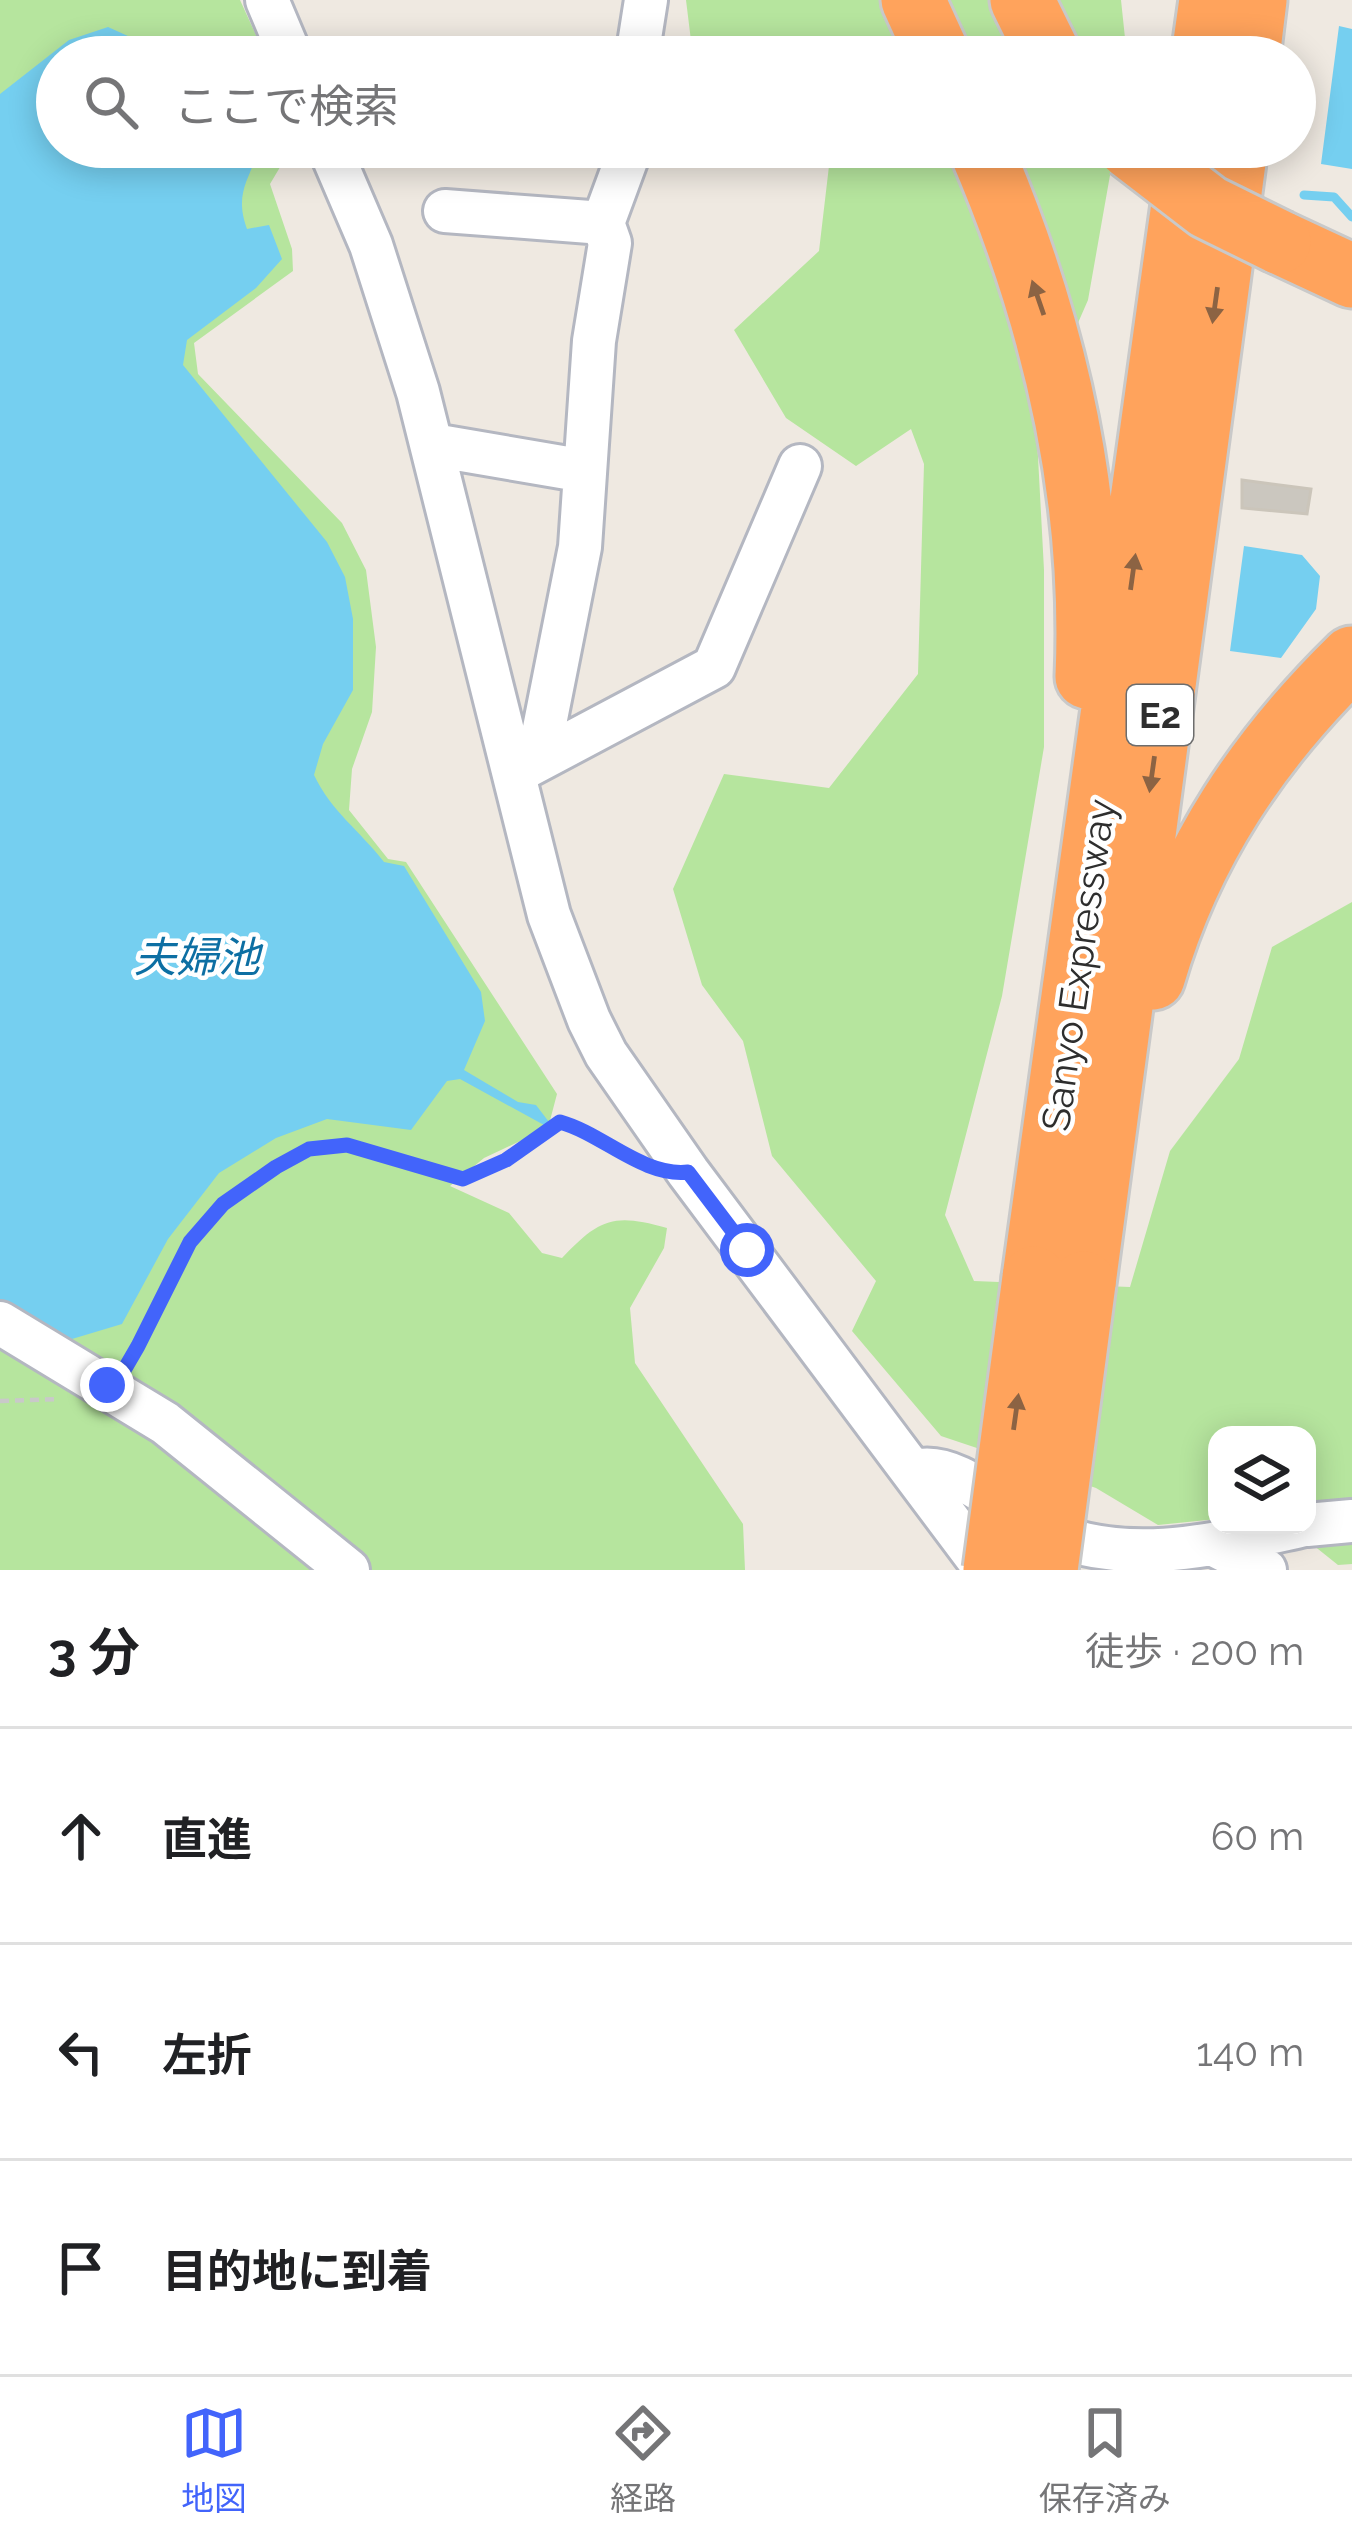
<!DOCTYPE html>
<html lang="ja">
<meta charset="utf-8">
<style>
body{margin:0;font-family:Raleway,"Noto Sans JP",sans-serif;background:#f6f6f6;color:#202124}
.controls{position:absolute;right:36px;bottom:36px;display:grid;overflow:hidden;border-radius:24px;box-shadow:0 6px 30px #0003}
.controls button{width:108px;height:108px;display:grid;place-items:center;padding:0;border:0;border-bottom:3px solid #e0e0e0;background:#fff;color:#202124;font:60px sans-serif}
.stop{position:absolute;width:36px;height:36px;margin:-27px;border:9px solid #4264fb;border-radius:50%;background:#fff}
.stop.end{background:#4264fb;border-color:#fff;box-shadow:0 3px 12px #0008}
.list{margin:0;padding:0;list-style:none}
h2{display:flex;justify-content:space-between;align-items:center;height:156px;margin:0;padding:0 48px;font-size:51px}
h2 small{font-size:39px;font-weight:400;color:#757577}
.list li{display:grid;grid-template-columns:78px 1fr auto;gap:36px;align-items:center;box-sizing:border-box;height:216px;padding:0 48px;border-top:3px solid #e0e0e0}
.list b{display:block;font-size:45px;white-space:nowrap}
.list em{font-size:39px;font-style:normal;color:#757577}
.icon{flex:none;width:66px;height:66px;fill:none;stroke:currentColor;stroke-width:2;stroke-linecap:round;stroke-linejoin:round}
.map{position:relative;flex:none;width:1352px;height:1570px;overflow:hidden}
.search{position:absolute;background:#fff;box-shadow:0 6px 30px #0003;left:36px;right:36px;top:36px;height:132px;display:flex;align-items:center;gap:30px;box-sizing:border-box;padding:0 42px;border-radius:66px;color:#757577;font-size:45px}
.sheet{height:804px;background:#fff}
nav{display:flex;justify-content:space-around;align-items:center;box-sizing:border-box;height:168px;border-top:3px solid #e0e0e0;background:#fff;font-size:33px;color:#757577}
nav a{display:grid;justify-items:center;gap:6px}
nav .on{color:#4264fb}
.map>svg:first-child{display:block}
</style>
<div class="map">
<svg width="1352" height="1570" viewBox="0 0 1352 1570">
<rect width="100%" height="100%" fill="#efe9e1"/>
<!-- green -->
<path fill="#b6e59e" d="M0,0H240L266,57H57V147H292L270,184L292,249L293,271L194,343L198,374L342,523L366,570L376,647L372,712L352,769L349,810L388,859L406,862L557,1094L548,1128L484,1158L450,1186L509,1213L542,1253L562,1258C600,1218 614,1213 667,1228L664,1248L630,1308L635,1363L743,1524L745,1570H0Z
M686,0H1121L1127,57H693Z
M811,147H1115L1088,300L1036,419L1044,570V747L1002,996L945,1215L974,1281L1130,1287L1170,1151L1239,1059L1272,947L1352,902V1564L1338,1565L1288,1525H1307V1435H1217V1519L1158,1525L1096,1488L941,1436L852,1331L876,1281L772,1156L743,1041L702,985L673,889L724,774L829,788L918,674L924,464L911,429L856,466L786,418L734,330L819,251L829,166Z"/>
<!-- water -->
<path fill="#75cff0" d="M1339,26L1352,29V169L1321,164Z
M108,27L139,41L150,57H57V147H260C249,180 234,193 247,229L269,225L282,259L256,288L187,340L183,365L327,542L345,577L353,619V690L323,744L314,775C331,811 360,831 384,862L404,866L481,992L485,1021L464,1070L518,1102L536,1105L549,1122L544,1125L460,1079L447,1081L411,1130L327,1119L276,1138L219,1173L168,1239L122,1324L62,1342L0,1303V94L69,40Z
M1244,546L1302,555L1320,576L1316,609L1281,658L1230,651Z"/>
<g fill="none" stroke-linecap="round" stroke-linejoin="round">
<!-- stream -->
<path stroke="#75cff0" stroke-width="9" d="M1304,195L1334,197L1352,217"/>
</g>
<!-- building -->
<path fill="#cbc7bf" stroke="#cbc5ba" stroke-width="3" d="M1242,480L1311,489L1307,514L1242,508Z"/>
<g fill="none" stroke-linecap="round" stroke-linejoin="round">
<defs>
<path id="minor" d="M267,0L291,57
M637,57L646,0
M329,147L371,245L418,392L549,915L589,1020L606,1054L688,1172L986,1570
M445,211L603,223
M433,445L585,471
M538,759L580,547L594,341L610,243L603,223L631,147
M520,770L714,667L800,466
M0,1323L165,1423L348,1570
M915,1471C958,1459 1008,1516 1047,1532C1130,1568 1221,1543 1305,1525
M1307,1525L1352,1521
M1214,1545L1265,1570"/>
<path id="highway" d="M913,0L939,57
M1022,0L1050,57
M1203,57L1211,0
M1248,57L1255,0
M980,147C1052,314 1095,494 1087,677
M1279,242L1352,276
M1153,978C1190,851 1258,750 1352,658
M1034,1278L1191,147
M1084,1283L1236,147"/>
</defs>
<!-- minor casing -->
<use href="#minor" stroke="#b4b7c1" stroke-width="48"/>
<!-- highway casing -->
<use href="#highway" stroke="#c9c9c9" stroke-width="69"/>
<!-- path -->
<path stroke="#c9c9c9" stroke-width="4.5" stroke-dasharray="9 6" stroke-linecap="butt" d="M129,1362L190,1242L223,1204L309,1149L347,1145L463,1179L506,1160L560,1122L633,1156
M0,1401L58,1399"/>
<!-- minor -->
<use href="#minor" stroke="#fff" stroke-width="42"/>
<!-- highway -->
<use href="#highway" stroke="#ffa35c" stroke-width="63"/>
<defs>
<path id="highway-bridge" d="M1130,147L1208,207L1279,242
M995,1570L1034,1278
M1046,1570L1084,1283"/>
</defs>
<!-- highway-bridge casing -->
<use href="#highway-bridge" stroke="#c9c9c9" stroke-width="69" stroke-linecap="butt"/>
<!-- highway-bridge -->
<use href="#highway-bridge" stroke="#ffa35c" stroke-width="63"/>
</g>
<!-- one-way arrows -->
<defs><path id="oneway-solid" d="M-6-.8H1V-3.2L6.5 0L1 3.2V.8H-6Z" transform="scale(3)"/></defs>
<g fill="#8c6343">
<use href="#oneway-solid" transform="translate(1038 298) rotate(-109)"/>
<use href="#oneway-solid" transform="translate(1215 305) rotate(98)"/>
<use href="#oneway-solid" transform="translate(1133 572) rotate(-82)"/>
<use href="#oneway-solid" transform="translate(1152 774) rotate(98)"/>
<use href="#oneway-solid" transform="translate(1016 1412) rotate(-82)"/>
</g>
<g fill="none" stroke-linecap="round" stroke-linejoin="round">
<!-- route -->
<path stroke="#4264fb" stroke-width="15" d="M107,1385L120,1377L138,1346L190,1242L223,1204L276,1167L309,1149L347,1145L463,1179L506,1160L560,1122C603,1134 643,1177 688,1172L747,1250"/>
</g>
<g text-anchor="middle" stroke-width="9" stroke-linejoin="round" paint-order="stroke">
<!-- shield labels -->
<rect fill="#fff" stroke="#6d6d6d" stroke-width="3" x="1127" y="685" width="66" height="60" rx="9"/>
<g font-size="36" font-weight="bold" fill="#2e2e2e">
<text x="1160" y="728">E2</text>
</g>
<!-- street labels -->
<g font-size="39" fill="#2e2e2e" stroke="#fff">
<text transform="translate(1078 965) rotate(-82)" y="14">Sanyo Expressway</text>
</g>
<!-- water labels -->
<g font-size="42" font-style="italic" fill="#0d6fa3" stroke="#fff">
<text x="197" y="972">夫婦池</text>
</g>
</g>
</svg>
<div class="controls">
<button><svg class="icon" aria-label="layers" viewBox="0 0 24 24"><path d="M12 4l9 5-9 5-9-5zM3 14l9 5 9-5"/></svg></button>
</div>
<div class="stop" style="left:747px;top:1250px"></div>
<div class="stop end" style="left:107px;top:1385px"></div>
<div class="search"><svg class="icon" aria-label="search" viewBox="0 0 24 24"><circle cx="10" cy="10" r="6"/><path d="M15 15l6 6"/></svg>ここで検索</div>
</div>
<section class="sheet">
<h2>3 分<small>徒歩 · 200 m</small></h2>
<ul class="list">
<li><svg class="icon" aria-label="ahead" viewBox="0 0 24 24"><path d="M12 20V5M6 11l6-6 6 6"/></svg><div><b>直進</b></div><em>60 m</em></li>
<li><svg class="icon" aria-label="left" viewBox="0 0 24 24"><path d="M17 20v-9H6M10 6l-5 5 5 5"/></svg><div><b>左折</b></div><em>140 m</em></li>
<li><svg class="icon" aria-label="arrive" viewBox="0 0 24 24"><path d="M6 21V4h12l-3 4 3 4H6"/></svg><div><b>目的地に到着</b></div></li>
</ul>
</section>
<nav>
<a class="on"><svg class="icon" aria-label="map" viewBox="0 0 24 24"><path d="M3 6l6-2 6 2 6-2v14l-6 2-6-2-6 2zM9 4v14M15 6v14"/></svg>地図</a>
<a><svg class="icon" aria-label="directions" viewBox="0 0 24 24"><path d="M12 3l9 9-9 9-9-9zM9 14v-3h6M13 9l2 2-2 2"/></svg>経路</a>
<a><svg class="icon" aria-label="saved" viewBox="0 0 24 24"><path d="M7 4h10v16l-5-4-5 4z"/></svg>保存済み</a>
</nav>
